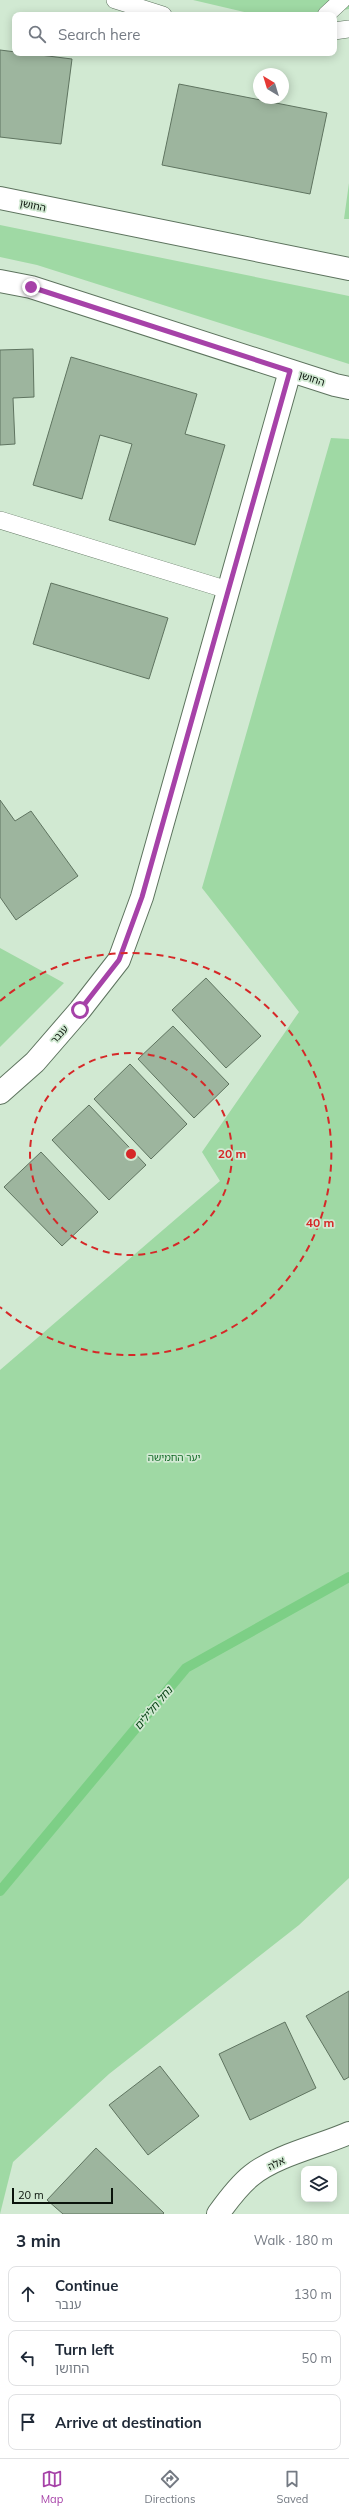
<!DOCTYPE html>
<meta charset="utf-8">
<style>
body{margin:0;font-family:Mulish,"Noto Sans Hebrew",sans-serif;background:#f6f6f7;color:#1f2937}
.controls{position:absolute;right:12px;bottom:12px;display:grid;overflow:hidden;border-radius:8px;box-shadow:0 2px 10px #0003}
.controls button{width:36px;height:36px;display:grid;place-items:center;padding:0;border:0;border-bottom:1px solid #e0e1e3;background:#fff;color:#1f2937;font:20px sans-serif}
.compass{position:absolute;left:253px;top:68px;width:36px;height:36px;border-radius:50%;background:#fff;box-shadow:0 2px 10px #0003;rotate:322deg}
.scale{position:absolute;left:12px;bottom:10px;width:101px;box-sizing:border-box;padding-left:4px;border:2px solid #0a130b;border-top:0;font-size:11px;line-height:14px;white-space:nowrap;color:#0a130b;-webkit-text-stroke:3px #d1e9d2;paint-order:stroke}
.stop{position:absolute;width:12px;height:12px;margin:-9px;border:3px solid #a642a8;border-radius:50%;background:#fff}
.stop.end{background:#a642a8;border-color:#fff;box-shadow:0 1px 4px #0008}
.list{margin:0;padding:0;list-style:none}
h2{display:flex;justify-content:space-between;align-items:center;height:52px;margin:0;padding:0 16px;font-size:17px}
h2 small{font-size:13px;font-weight:400;color:#747a83}
.list li{display:grid;grid-template-columns:26px 1fr auto;gap:12px;align-items:center;box-sizing:border-box;height:56px;margin:0 8px 8px;padding:0 8px;border:1px solid #e0e1e3;border-radius:8px}
.list b{display:block;font-size:15px;white-space:nowrap}
.list p{margin:0;font-size:13px;white-space:nowrap;color:#747a83}
.list em{font-size:13px;font-style:normal;color:#747a83}
.icon{flex:none;width:22px;height:22px;fill:none;stroke:currentColor;stroke-width:2;stroke-linecap:round;stroke-linejoin:round}
.map{position:relative;flex:none;width:349px;height:2214px;overflow:hidden}
.search{position:absolute;background:#fff;box-shadow:0 2px 10px #0003;left:12px;right:12px;top:12px;height:44px;display:flex;align-items:center;gap:10px;box-sizing:border-box;padding:0 14px;border-radius:8px;color:#747a83;font-size:15px}
.sheet{height:244px;background:#fff}
nav{display:flex;justify-content:space-around;align-items:center;box-sizing:border-box;height:56px;border-top:1px solid #e0e1e3;background:#fff;font-size:11px;color:#747a83}
nav a{display:grid;justify-items:center;gap:2px}
nav .on{color:#a642a8}
.map>svg:first-child{display:block}
</style>
<div class="map">
<svg width="349" height="2214" viewBox="0 0 349 2214">
<rect width="100%" height="100%" fill="#d1e9d2"/>
<!-- green -->
<path fill="#9fd9a4" d="M193,0H349V9L316,15H257Z
M349,183V219H344Z
M0,225L349,296V364L37,265L0,257Z
M331,438L349,439V1878L299,1925L109,2074L13,2162L0,2214V1370L220,1181L202,1152L299,1012L202,888Z
M0,948L64,983L0,1047Z"/>
<g fill="none" stroke-linecap="round" stroke-linejoin="round">
<!-- stream -->
<path stroke="#7dcf86" stroke-width="10" d="M0,1891L186,1668L349,1577"/>
</g>
<!-- building -->
<path fill="#9db59e" stroke="#5f7460" d="M0,50L72,59L61,144L0,137Z
M179,84L327,113L310,194L162,165Z
M33,349L34,397L13,398L15,444L0,445V350Z
M71,357L197,394L185,434L225,445L195,545L109,520L132,444L100,435L82,499L33,485Z
M51,583L168,618L149,679L33,644Z
M0,800L15,821L31,811L78,876L16,920L0,897Z
M206,978L261,1036L226,1068L172,1010Z
M173,1026L229,1084L194,1118L138,1059Z
M130,1064L187,1124L151,1159L94,1099Z
M89,1105L146,1165L109,1200L52,1140Z
M41,1152L98,1212L62,1246L4,1187Z
M349,1991V2077L344,2080L306,2016Z
M285,2022L316,2088L250,2120L219,2054Z
M160,2066L199,2116L148,2155L109,2105Z
M96,2148L164,2213L163,2214H63L47,2200Z"/>
<g fill="none" stroke-linecap="round" stroke-linejoin="round">
<defs>
<path id="lane" d="M115,0L163,15
M326,15L342,0
M334,31L349,29
M0,520L228,590"/>
<path id="street" d="M0,1093L35,1062L80,1010L119,960L142,897L290,371
M218,2214C228,2200 239,2185 252,2175C277,2155 320,2146 349,2133"/>
<path id="secondary" d="M0,198L349,269
M0,281L31,287L335,385L349,388"/>
</defs>
<!-- lane casing -->
<use href="#lane" stroke="#5d735e" stroke-width="18"/>
<!-- street casing -->
<use href="#street" stroke="#5d735e" stroke-width="24"/>
<!-- secondary casing -->
<use href="#secondary" stroke="#5d735e" stroke-width="24"/>
<!-- lane -->
<use href="#lane" stroke="#fff" stroke-width="17"/>
<!-- street -->
<use href="#street" stroke="#fff" stroke-width="22"/>
<!-- secondary -->
<use href="#secondary" stroke="#fff" stroke-width="22"/>
</g>
<g fill="none" stroke-linecap="round" stroke-linejoin="round">
<!-- route -->
<path stroke="#a642a8" stroke-width="5" d="M31,287L290,371L142,897L119,960L80,1010"/>
</g>
<!-- distance rings -->
<g fill="none" stroke="#d62828" stroke-width="2" stroke-dasharray="7 5">
<circle cx="131" cy="1154" r="101"/>
<path d="M0 1001A201 201 0 1 1 0 1307"/>
</g>
<g text-anchor="middle" stroke-width="3.5" stroke-linejoin="round" paint-order="stroke">
<!-- street labels -->
<g font-size="10" fill="#0a130b" stroke="#d1e9d2">
<text transform="translate(33 205) rotate(12)" y="4">החושן</text>
<text transform="translate(312 378) rotate(18)" y="4">החושן</text>
<text transform="translate(59 1034) rotate(-48)" y="4">ענבר</text>
<text transform="translate(276 2163) rotate(-25)" y="4">אלה</text>
</g>
<!-- park labels -->
<g font-size="10" fill="#116926" stroke="#d1e9d2">
<text x="174" y="1461">יער החמישה</text>
</g>
<!-- water labels -->
<g font-size="11" font-style="italic" fill="#003c0e" stroke="#d1e9d2">
<text transform="translate(153 1708) rotate(-50)" y="4">נחל חלילים</text>
</g>
</g>
<circle cx="131" cy="1154" r="6" fill="#d62828" stroke="#d1e9d2" stroke-width="2"/>
<g font-size="12" text-anchor="middle" font-weight="bold" fill="#d62828" stroke="#d1e9d2" stroke-width="3.5" stroke-linejoin="round" paint-order="stroke">
<text x="232" y="1158">20 m</text>
<text x="320" y="1227">40 m</text>
</g>
</svg>
<div class="controls">
<button><svg class="icon" aria-label="layers" viewBox="0 0 24 24"><path d="M12 4l9 5-9 5-9-5zM3 14l9 5 9-5"/></svg></button>
</div>
<svg class="compass" viewBox="-18 -18 36 36"><path d="M0-13l5 13h-10z" fill="#e53935"/><path d="M0 13l5-13h-10z" fill="#747a83"/></svg>
<div class="scale">20 m</div>
<div class="stop" style="left:80px;top:1010px"></div>
<div class="stop end" style="left:31px;top:287px"></div>
<div class="search"><svg class="icon" aria-label="search" viewBox="0 0 24 24"><circle cx="10" cy="10" r="6"/><path d="M15 15l6 6"/></svg>Search here</div>
</div>
<section class="sheet">
<h2>3 min<small>Walk · 180 m</small></h2>
<ul class="list">
<li><svg class="icon" aria-label="ahead" viewBox="0 0 24 24"><path d="M12 20V5M6 11l6-6 6 6"/></svg><div><b>Continue</b><p>ענבר</p></div><em>130 m</em></li>
<li><svg class="icon" aria-label="left" viewBox="0 0 24 24"><path d="M17 20v-9H6M10 6l-5 5 5 5"/></svg><div><b>Turn left</b><p>החושן</p></div><em>50 m</em></li>
<li><svg class="icon" aria-label="arrive" viewBox="0 0 24 24"><path d="M6 21V4h12l-3 4 3 4H6"/></svg><div><b>Arrive at destination</b></div></li>
</ul>
</section>
<nav>
<a class="on"><svg class="icon" aria-label="map" viewBox="0 0 24 24"><path d="M3 6l6-2 6 2 6-2v14l-6 2-6-2-6 2zM9 4v14M15 6v14"/></svg>Map</a>
<a><svg class="icon" aria-label="directions" viewBox="0 0 24 24"><path d="M12 3l9 9-9 9-9-9zM9 14v-3h6M13 9l2 2-2 2"/></svg>Directions</a>
<a><svg class="icon" aria-label="saved" viewBox="0 0 24 24"><path d="M7 4h10v16l-5-4-5 4z"/></svg>Saved</a>
</nav>
